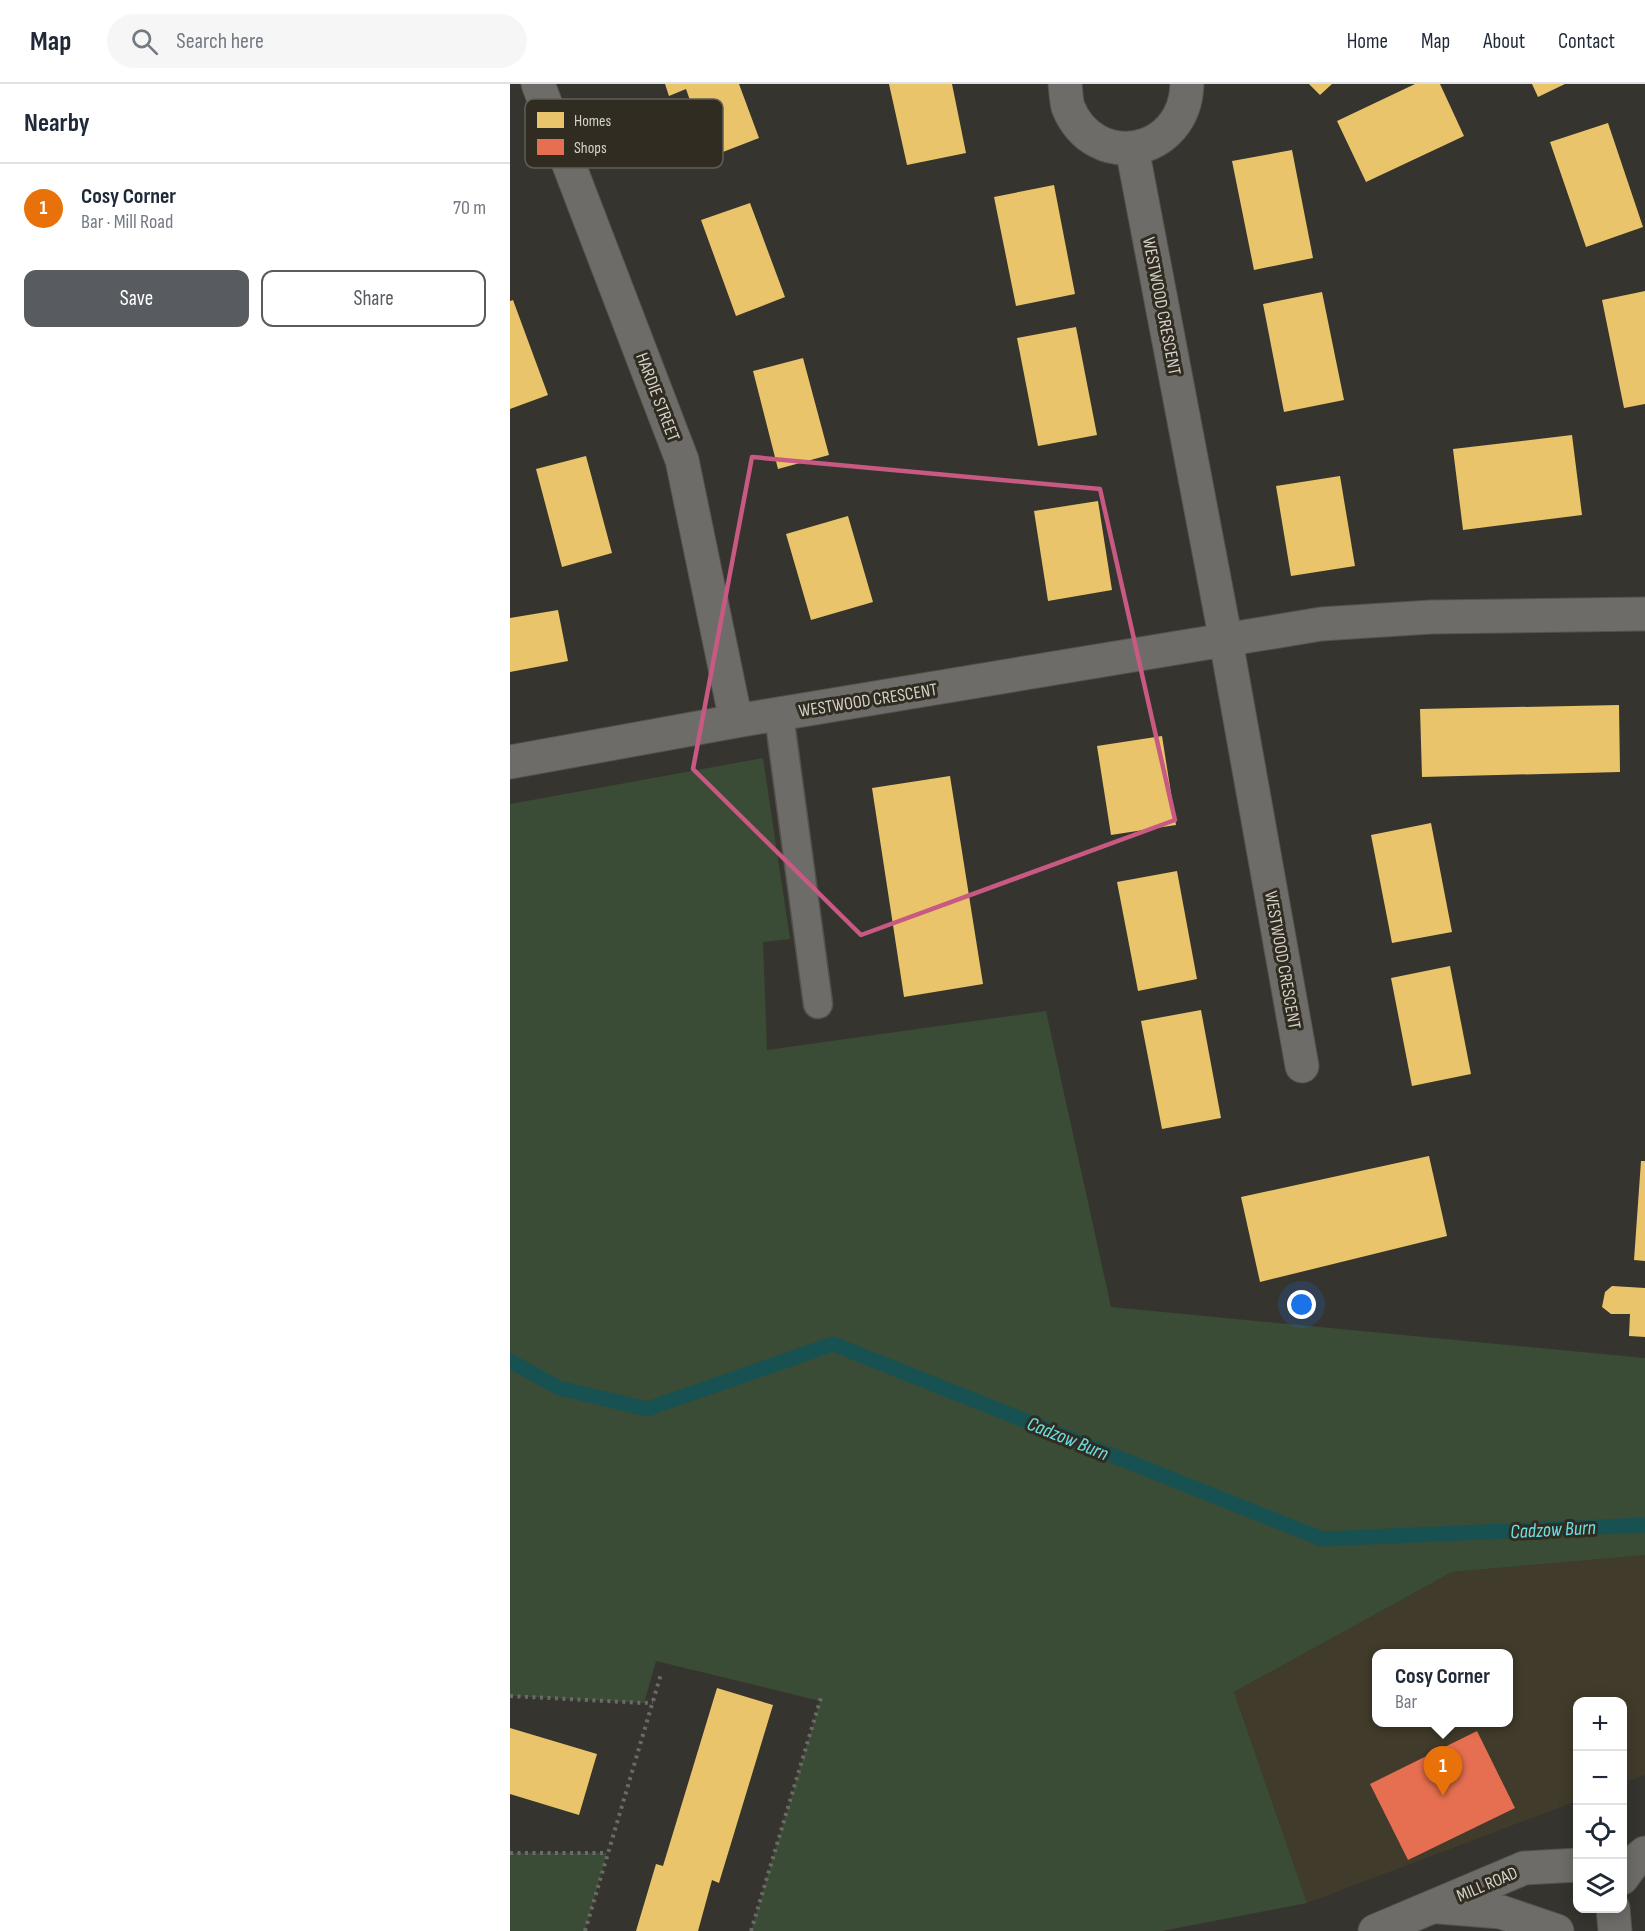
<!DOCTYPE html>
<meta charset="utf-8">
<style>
body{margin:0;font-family:"Sofia Sans Condensed",sans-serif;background:#f6f6f7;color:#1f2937}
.controls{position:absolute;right:18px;bottom:18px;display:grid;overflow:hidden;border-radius:12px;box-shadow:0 3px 15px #0003}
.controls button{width:54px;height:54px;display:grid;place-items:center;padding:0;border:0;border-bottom:2px solid #e0e1e3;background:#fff;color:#1f2937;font:30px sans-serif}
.you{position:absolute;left:792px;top:1221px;width:21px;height:21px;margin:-15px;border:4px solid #fff;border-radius:50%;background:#1a73e8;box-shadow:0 0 0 9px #1a73e833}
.badge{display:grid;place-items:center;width:39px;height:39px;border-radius:50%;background:#585c60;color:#fff;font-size:20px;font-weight:700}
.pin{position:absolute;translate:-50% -50px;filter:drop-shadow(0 2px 3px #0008)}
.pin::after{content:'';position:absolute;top:32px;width:21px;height:18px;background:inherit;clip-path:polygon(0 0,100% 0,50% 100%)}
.popup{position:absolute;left:862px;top:1565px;width:141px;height:78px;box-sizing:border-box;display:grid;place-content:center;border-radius:12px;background:#fff;filter:drop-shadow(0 2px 4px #0005);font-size:20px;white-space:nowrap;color:#747a83}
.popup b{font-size:22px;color:#1f2937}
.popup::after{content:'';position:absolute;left:50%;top:100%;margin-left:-12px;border:12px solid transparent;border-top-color:#fff}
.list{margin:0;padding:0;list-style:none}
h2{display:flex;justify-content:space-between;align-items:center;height:78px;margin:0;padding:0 24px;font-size:26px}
h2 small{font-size:20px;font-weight:400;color:#747a83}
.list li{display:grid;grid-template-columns:39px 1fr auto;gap:18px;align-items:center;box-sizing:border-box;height:90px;padding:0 24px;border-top:2px solid #e0e1e3}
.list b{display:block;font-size:22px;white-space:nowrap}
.list p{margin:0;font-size:20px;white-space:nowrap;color:#747a83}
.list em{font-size:20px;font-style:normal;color:#747a83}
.actions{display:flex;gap:12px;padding:18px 24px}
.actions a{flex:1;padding:14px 0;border:2px solid #585c60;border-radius:12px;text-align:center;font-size:21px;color:#585c60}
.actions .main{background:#585c60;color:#fff}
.icon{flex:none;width:33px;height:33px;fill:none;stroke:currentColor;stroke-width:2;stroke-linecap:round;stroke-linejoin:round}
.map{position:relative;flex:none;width:1135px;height:1847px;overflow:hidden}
header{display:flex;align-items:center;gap:36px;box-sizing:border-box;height:84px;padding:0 30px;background:#fff;border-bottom:2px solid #e0e1e3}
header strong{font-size:28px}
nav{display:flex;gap:33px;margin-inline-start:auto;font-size:21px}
.search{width:420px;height:54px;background:#f6f6f7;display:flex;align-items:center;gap:15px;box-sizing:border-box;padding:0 21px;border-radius:33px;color:#747a83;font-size:22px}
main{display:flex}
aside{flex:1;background:#fff}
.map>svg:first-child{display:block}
</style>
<header>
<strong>Map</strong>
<div class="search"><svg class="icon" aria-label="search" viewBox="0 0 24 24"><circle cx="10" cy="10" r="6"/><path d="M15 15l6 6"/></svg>Search here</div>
<nav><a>Home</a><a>Map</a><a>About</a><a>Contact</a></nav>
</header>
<main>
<aside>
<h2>Nearby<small></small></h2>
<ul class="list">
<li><span class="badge" style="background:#e8710a">1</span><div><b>Cosy Corner</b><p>Bar · Mill Road</p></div><em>70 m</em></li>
</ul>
<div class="actions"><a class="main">Save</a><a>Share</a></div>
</aside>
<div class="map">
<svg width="1135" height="1847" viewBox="0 0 1135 1847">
<rect width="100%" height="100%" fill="#36342e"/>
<!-- built -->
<path fill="#413b2b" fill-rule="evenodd" d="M1135,1471V1691L1113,1699L1112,1618H1068L1067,1717L797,1819L724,1608L942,1488ZM867,1570H999V1638H867Z"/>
<!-- green -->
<path fill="#3a4c35" d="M253,674L280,855L253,858L257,966L536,927L601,1223L1135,1274V1471L942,1488L724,1608L797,1819L652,1847H241L310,1617L146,1577L134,1619L0,1612V720Z
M0,1769H97L75,1847H0Z"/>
<!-- homes -->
<path fill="#e9c46a" d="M155,0H229L249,54L200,73L176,5L159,12Z
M379,0H442L456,69L397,81Z
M799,0H822L810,11Z
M905,0H930L954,52L856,98L827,37Z
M1022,0H1055L1028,13Z
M1098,39L1133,143L1076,163L1040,58Z
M782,66L803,174L744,186L722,77Z
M544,101L565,210L506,222L484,113Z
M240,119L275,213L226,232L191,136Z
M1135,207V320L1114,324L1092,216Z
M812,208L834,316L774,328L753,220Z
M3,216L38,311L0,325V217Z
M566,243L587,351L528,362L507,254Z
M293,274L319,371L268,385L243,287Z
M1062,351L1072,431L953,446L943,365Z
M76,372L102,469L52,483L26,385Z
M830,392L845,482L781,492L766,402Z
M588,417L602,506L538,517L524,427Z
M338,432L363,518L301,536L276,450Z
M48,526L58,577L0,588V534Z
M1109,621L1110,688L912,693L910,625Z
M652,652L666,741L601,751L587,662Z
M440,692L473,900L394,913L362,704Z
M921,739L942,848L882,859L861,751Z
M667,787L687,895L628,907L607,798Z
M940,882L961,990L902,1002L881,894Z
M691,926L711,1034L652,1045L631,937Z
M919,1072L937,1152L750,1198L731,1113Z
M1131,1077H1135V1177L1124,1176Z
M1102,1202L1135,1204V1253L1119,1252L1120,1230H1101L1092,1223L1095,1208Z
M207,1604L263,1621L209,1799L202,1796L188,1847H126L146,1780L153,1782Z
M0,1644L87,1670L69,1731L0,1710Z"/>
<!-- shops -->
<path fill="#e76f51" d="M967,1647L1005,1724L898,1776L860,1700Z"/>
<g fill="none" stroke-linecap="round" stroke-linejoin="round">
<!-- stream -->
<path stroke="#175152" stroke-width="15" d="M0,1277L49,1304L137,1325L323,1260L812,1455L1135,1441"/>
<defs>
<path id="service" d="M269,631L308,920"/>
<path id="minor" d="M28,0L172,376L226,637
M555,0C556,7 556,16 558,23C584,88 675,73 677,0
M622,64L716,557L792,982
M0,678L226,637L811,540L921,533L1135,530"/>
<path id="secondary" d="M1112,1794L1123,1779L1135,1769
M929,1823L991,1828L1047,1847
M1103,1824L1105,1847
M865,1847L1014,1784L1068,1781"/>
</defs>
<!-- service casing -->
<use href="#service" stroke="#55524e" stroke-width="31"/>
<!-- minor casing -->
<use href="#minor" stroke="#55524e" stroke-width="35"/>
<!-- secondary casing -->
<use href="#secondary" stroke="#55524e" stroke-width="35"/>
<!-- path -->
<path stroke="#6c6a66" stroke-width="4" stroke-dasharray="3 4.5" stroke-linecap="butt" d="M0,1612L134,1619L143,1618
M0,1769H97
M75,1847L151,1590
M241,1847L312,1610"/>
<!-- service -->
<use href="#service" stroke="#6e6c68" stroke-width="28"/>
<!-- minor -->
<use href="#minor" stroke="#6e6c68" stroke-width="33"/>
<!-- secondary -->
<use href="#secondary" stroke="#6e6c68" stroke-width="33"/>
</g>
<!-- marked area -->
<path fill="none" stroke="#c85982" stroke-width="4.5" stroke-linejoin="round" d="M242,373L590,405L665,736L351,851L183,685Z"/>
<g text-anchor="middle" stroke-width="6" stroke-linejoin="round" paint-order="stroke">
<!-- street labels -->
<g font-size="18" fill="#d4d1ca" stroke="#302c21">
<text transform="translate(652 222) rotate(79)" y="6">WESTWOOD CRESCENT</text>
<text transform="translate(148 313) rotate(69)" y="6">HARDIE STREET</text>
<text transform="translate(358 616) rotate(-9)" y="6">WESTWOOD CRESCENT</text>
<text transform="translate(773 876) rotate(80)" y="6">WESTWOOD CRESCENT</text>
<text transform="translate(977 1800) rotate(-23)" y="6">MILL ROAD</text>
</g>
<!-- water labels -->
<g font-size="20" font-style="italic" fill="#6ae0e5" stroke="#302c21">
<text transform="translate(558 1354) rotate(22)" y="7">Cadzow Burn</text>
<text transform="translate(1043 1445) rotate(-3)" y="7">Cadzow Burn</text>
</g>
</g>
<!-- legend -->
<rect x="15" y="15" width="198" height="69" rx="9" fill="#302c21" stroke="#615e54" stroke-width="1.5"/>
<rect x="27" y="28" width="27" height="16" fill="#e9c46a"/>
<rect x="27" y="55" width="27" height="16" fill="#e76f51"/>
<g font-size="16" fill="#d4d1ca">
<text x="64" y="42">Homes</text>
<text x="64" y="69">Shops</text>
</g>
</svg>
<div class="controls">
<button>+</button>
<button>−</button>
<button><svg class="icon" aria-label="locate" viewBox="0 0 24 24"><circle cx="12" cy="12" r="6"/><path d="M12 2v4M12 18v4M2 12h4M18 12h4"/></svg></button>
<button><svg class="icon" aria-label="layers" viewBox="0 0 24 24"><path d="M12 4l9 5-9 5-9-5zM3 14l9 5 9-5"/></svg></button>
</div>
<div class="you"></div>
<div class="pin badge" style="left:933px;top:1712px;background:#e8710a">1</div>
<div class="popup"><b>Cosy Corner</b>Bar</div>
</div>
</main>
